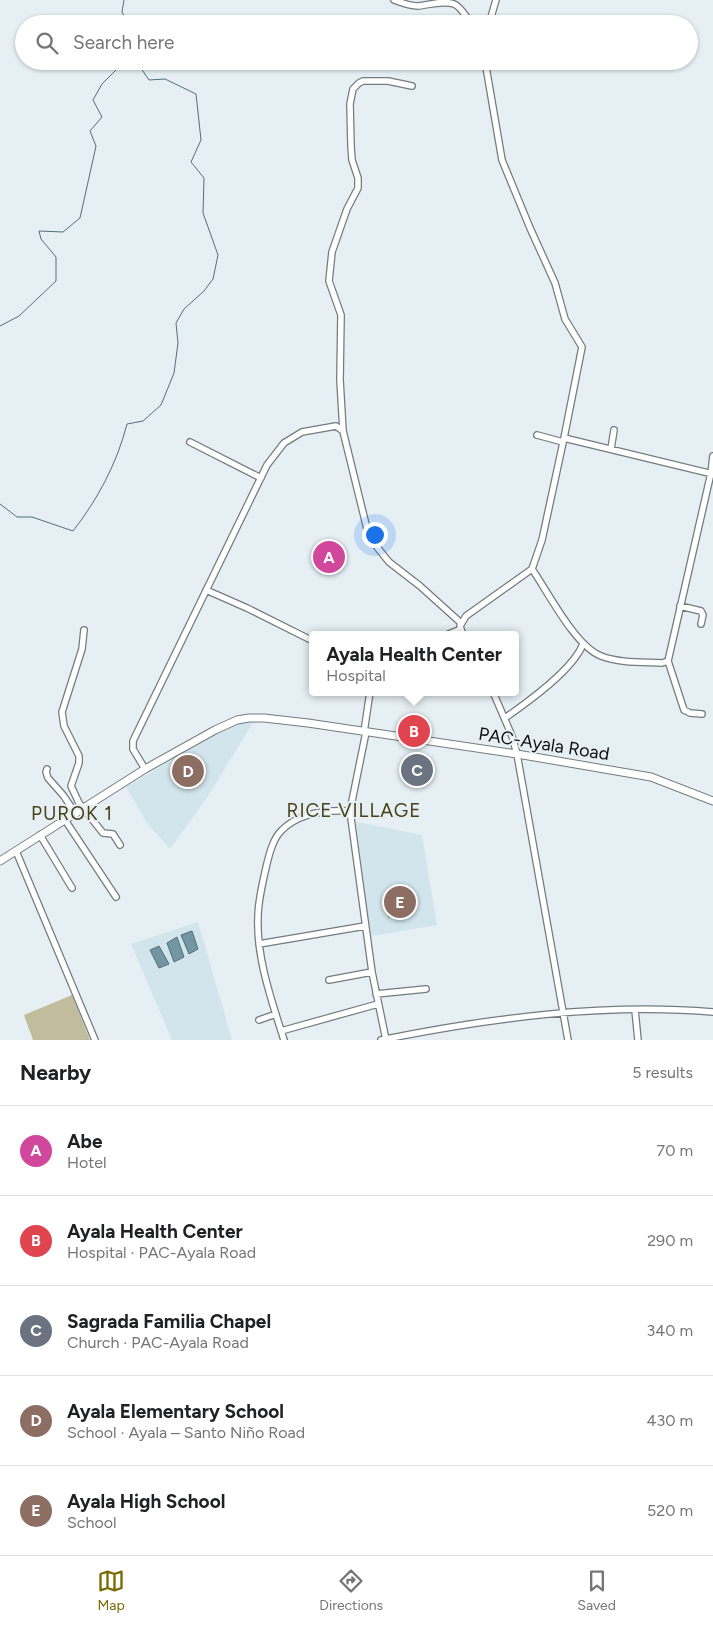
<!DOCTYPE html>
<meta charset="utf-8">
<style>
body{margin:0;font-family:Figtree,sans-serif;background:#f6f6f6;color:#202124}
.you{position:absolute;left:374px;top:534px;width:18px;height:18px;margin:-12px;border:4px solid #fff;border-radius:50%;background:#1a73e8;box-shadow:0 0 0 8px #1a73e833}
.badge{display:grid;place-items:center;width:32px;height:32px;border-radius:50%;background:#796a01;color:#fff;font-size:16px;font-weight:700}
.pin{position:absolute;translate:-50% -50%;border:2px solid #fff;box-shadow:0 1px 5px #0006}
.popup{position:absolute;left:309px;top:631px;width:210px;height:65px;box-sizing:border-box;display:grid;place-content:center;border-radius:5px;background:#fff;filter:drop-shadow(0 1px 4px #0005);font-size:16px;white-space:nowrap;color:#757577}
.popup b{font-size:19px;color:#202124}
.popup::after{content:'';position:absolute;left:50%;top:100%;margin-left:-10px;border:10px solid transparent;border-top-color:#fff}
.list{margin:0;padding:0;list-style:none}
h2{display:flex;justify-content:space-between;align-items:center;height:65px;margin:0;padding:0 20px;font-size:21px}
h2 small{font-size:16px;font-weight:400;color:#757577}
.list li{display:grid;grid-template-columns:32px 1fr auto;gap:15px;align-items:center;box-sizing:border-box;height:90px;padding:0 20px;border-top:1px solid #e0e0e0}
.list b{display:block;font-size:19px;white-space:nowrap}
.list p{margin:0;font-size:16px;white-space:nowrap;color:#757577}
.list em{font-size:16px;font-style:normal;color:#757577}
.icon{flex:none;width:28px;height:28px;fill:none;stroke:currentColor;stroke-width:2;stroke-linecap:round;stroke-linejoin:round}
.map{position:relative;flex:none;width:713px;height:1040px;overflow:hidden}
.search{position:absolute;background:#fff;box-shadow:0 1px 4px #0004;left:15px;right:15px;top:15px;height:55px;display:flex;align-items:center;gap:12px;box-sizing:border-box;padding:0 18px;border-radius:28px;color:#757577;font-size:19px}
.sheet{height:515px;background:#fff}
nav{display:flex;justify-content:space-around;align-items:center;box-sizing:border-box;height:70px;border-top:1px solid #e0e0e0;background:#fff;font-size:14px;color:#757577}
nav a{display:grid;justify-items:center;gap:2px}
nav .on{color:#796a01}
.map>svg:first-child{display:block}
</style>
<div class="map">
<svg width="713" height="1040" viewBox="0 0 713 1040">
<rect width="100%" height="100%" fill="#e6f0f4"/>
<!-- built -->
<path fill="#d2e4ec" d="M254,721L208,796L170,849L147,823L126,787L230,725Z
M356,822L422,835L437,925L371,936Z
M198,922L232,1040H172L131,944Z"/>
<!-- green -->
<path fill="#c1beab" d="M410,896L413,914L388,918L385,900Z"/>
<!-- forest -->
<path fill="#c1bc9c" d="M72,995L90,1040H33L24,1015Z"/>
<!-- water -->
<path fill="#7396a3" stroke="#546e77" d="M192,931L198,949L189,954L181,935Z
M177,937L184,957L174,962L167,943Z
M159,946L169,964L159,968L150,950Z"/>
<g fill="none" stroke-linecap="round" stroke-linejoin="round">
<!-- stream -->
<path stroke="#546e77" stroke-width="1" d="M124,0L122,12L128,24
M0,326L19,316L56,281V257L41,239L39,231L63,232L80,218L96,146L90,131L102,117L93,100L102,84L125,61
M0,504L17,517H32L73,531C98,499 117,463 127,424L143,421L161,405L174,373L178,343L176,323L184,309L204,291L213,279L218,255L203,213L204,178L191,162L201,140L196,94L165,79L149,80L136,61"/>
<defs>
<path id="minor" d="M394,0C402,3 410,6 418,6C429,5 442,0 454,4C462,7 466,19 473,24
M489,24L496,0
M485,61L502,160L530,228L555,283L565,319L582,347L564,438
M412,86L388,81H363L359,83L353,89L350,104L351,146L352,160L358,178V188L347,209L332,252L329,281L341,315L340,380L343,431L369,537L389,562L420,586L461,623
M537,435L563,442
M190,442L261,478
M611,449L614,430
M532,569C548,592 575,646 601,656C619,663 642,662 662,663L668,661L711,473L713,456
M206,590L247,608L313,641
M680,606L701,611L703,615L701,624
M84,630L82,649L62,712L64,726L79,756V763L71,786L79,803L103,833L113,834L120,845
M446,635L461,629
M463,635L460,626L466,616L532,569L542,540L564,438L713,474
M668,661L684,710L690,713L702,714
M493,692L512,736L517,754L568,1040
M505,718C528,702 573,670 583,644
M364,732L370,692
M366,732L350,811L372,972L386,1040
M47,769L46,772L48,778L63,795L76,814
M145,769L133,749V741L267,465L284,443L302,432L336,426L343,431
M65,820L116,897
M40,835L72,888
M16,851L95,1040
M259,944L365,926
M329,980L372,972
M376,994L426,989
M635,1010L638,1040
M259,1020L276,1014
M281,1031L378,1004
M284,1040C272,1002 256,957 258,917C258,902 262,886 265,872C268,859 272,839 282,830C299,813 328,810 350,811
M381,1040C489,1018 603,1003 713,1012"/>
<path id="tertiary" d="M0,861L145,769L215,730L237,720L249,718H264L308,723L517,754L651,777L713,801"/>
</defs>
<!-- minor casing -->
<use href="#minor" stroke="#727b7f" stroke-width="8"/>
<!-- tertiary casing -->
<use href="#tertiary" stroke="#727b7f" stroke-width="9"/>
<!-- minor -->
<use href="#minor" stroke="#fff" stroke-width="5.5"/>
<!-- tertiary -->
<use href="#tertiary" stroke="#fff" stroke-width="7"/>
</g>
<g text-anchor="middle" stroke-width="4" stroke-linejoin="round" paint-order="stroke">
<!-- street labels -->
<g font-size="18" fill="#0c0f11" stroke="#e6f0f4">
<text transform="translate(544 744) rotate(9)" y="6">PAC-Ayala Road</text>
</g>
<!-- neighbourhood labels -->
<g font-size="19" letter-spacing="1" fill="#494218" stroke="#e6f0f4">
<text x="354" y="817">RICE VILLAGE</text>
<text x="72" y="820">PUROK 1</text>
</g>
</g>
</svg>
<div class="you"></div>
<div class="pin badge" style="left:329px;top:557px;background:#d1479c">A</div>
<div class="pin badge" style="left:414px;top:731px;background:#e0444e">B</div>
<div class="popup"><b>Ayala Health Center</b>Hospital</div>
<div class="pin badge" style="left:417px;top:770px;background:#6b7280">C</div>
<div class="pin badge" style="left:188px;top:771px;background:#8d6e63">D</div>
<div class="pin badge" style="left:400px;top:902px;background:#8d6e63">E</div>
<div class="search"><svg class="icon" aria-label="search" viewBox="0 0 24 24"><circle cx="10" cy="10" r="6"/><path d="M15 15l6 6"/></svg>Search here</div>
</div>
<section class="sheet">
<h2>Nearby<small>5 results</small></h2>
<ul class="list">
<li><span class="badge" style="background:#d1479c">A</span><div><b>Abe</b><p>Hotel</p></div><em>70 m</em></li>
<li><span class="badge" style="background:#e0444e">B</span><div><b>Ayala Health Center</b><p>Hospital · PAC-Ayala Road</p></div><em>290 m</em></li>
<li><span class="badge" style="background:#6b7280">C</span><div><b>Sagrada Familia Chapel</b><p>Church · PAC-Ayala Road</p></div><em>340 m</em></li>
<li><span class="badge" style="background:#8d6e63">D</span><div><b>Ayala Elementary School</b><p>School · Ayala – Santo Niño Road</p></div><em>430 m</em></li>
<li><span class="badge" style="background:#8d6e63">E</span><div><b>Ayala High School</b><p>School</p></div><em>520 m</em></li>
</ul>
</section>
<nav>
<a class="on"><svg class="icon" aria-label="map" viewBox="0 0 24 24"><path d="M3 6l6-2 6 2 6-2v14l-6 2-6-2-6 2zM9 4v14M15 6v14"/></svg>Map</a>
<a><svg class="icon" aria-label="directions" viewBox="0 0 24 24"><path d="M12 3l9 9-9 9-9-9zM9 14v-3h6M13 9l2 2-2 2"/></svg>Directions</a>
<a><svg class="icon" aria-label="saved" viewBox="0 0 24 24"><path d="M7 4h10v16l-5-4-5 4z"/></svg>Saved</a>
</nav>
